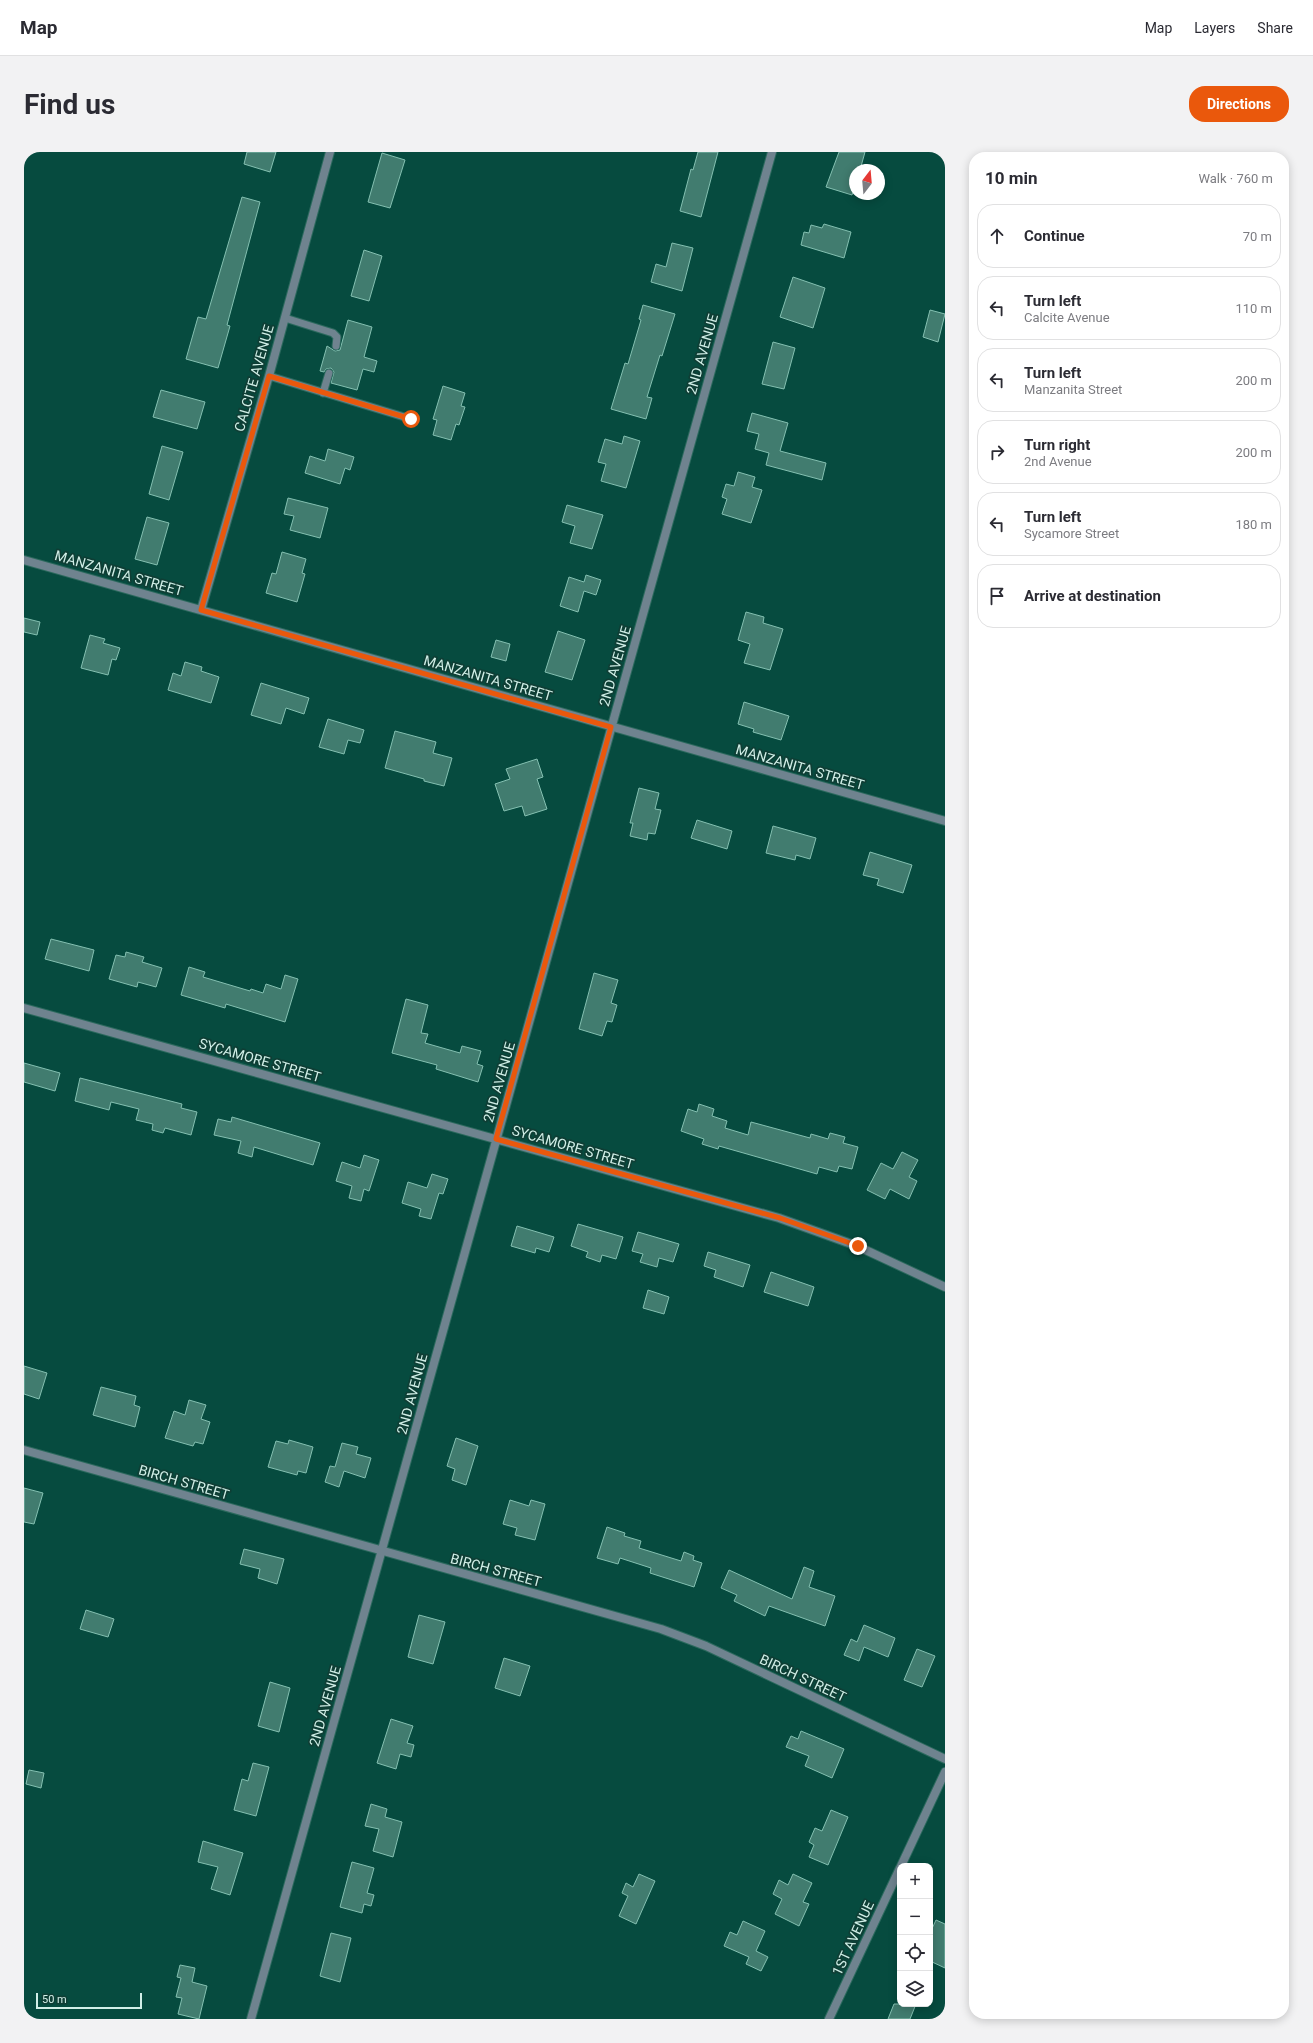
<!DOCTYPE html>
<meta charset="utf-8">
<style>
body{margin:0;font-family:Roboto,sans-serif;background:#f2f2f3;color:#2b2b33}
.controls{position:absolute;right:12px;bottom:12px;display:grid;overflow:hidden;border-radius:8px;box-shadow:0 2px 10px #0003}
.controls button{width:36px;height:36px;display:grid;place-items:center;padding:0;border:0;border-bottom:1px solid #e1e1e2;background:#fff;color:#2b2b33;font:20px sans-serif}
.compass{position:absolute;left:825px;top:12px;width:36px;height:36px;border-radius:50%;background:#fff;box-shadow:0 2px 10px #0003;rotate:16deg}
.scale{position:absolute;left:12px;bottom:10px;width:106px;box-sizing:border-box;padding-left:4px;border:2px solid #d1efe7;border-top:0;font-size:11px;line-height:14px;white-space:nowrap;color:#d1efe7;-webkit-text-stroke:3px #0f3e35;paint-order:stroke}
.stop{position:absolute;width:12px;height:12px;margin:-9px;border:3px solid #ea580c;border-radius:50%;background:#fff}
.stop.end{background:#ea580c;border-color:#fff;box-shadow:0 1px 4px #0008}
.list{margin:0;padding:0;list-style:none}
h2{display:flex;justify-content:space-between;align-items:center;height:52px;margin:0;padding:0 16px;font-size:17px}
h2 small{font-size:13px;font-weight:400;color:#7c7c81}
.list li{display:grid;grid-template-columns:26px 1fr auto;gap:12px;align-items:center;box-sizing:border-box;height:64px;margin:0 8px 8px;padding:0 8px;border:1px solid #e1e1e2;border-radius:16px}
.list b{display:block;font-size:15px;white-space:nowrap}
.list p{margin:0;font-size:13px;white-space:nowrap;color:#7c7c81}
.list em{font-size:13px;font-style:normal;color:#7c7c81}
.icon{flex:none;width:22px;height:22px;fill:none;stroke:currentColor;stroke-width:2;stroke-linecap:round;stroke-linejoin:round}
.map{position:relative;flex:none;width:921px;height:1867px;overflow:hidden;border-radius:16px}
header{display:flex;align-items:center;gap:24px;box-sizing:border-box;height:56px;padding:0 20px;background:#fff;border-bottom:1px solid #e1e1e2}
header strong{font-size:19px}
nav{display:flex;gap:22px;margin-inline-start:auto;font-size:14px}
.intro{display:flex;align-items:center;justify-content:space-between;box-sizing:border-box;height:96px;padding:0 24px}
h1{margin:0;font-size:28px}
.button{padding:10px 18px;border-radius:16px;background:#ea580c;color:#fff;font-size:14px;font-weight:700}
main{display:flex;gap:24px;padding:0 24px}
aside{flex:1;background:#fff;border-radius:16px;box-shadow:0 2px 10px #0003}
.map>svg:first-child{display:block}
</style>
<header>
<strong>Map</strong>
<nav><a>Map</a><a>Layers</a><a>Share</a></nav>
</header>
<div class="intro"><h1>Find us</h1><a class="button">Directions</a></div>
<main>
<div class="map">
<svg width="921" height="1867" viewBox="0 0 921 1867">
<rect width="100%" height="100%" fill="#064b3f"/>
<!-- building -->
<path fill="#417c6f" stroke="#84c0b1" d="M223,0H252L246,20L220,12Z
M674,0H694L677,65L656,59L667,17L669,18Z
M815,0H841L836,18H831V34L828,43L802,35Z
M358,1L381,8L366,56L344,50Z
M218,45L236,50L203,173L206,174L194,216L162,207L174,165L182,167Z
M800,72L827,80L820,106L777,93L780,80L785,81L787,73L798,76Z
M648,91L669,96L658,139L627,130L632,112L642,115Z
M340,98L358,104L345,149L327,144Z
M769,125L801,136L789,176L756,165Z
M619,153L651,162L638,204L636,203L623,245L628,246L622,267L587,257L601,211L604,212L617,168L615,167Z
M906,158L921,162L914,190L899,185Z
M324,168L348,175L340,205L353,209L350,220L339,217L333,238L307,231L310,220L307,216L302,217L300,220L296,219L303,194L311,199L316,198Z
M749,190L771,196L760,237L738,232Z
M419,234L441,241L437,254L441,255L435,273L432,272L427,288L409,283L413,268L409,267Z
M137,238L181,250L173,277L129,265Z
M728,261L764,271L756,299L802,311L798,328L742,313L745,301L731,297L735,282L723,279Z
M600,284L616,289L602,336L577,329L582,312L574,310L581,287L598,292Z
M138,294L159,300L145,348L125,342Z
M304,297L330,305L326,318L321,316L316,332L281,321L286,304L301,309Z
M714,320L731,325L728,335L738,338L727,371L698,362L703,347L698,345L702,332L710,334Z
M264,346L304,356L296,386L266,378L270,364L260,362Z
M543,353L579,363L568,397L546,391L551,374L538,370Z
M123,365L145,371L133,413L111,407Z
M258,400L282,407L278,421L281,422L273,450L242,441L248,421L252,422Z
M562,423L577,428L572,443L560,439L554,460L536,454L545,425L560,430Z
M722,460L740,465L739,471L759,477L746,518L720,511L726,492L714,488Z
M0,466L16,470L13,483L0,480Z
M534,479L561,488L548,528L521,520Z
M66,483L81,487L79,491L96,496L92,508L88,507L84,523L57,516Z
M472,488L486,492L482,509L467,505Z
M161,510L178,515L177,519L195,525L187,551L144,538L149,521L157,524Z
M237,531L285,546L280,562L262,556L257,572L227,563Z
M720,550L765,564L757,588L729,580L730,577L714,572Z
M304,567L340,578L336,591L324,588L320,602L295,595Z
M371,579L412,590L409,601L428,606L420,634L400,629V627L361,616Z
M513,607L519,625L513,627L523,657L501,664L498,654L480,659L471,632L486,627L482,617Z
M615,636L635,641L631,657L637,658L631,682L624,681L623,688L606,684L609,671H606Z
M673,668L708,679L703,697L667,686Z
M749,674L792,686L786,707L772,703L771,708L742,701Z
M846,700L888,713L879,741L853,733L855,727L839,723Z
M27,787L70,798L65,819L21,807Z
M102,800L120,805L118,810L138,816L132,835L114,830L113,835L85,827L92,803L101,805Z
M165,815L181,820L179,825L226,839L227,837L239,841L242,832L257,837L261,823L274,827L261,870L202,852L201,856L157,843Z
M570,821L594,828L587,851L593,853L588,870L583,869L578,884L555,877Z
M382,847L404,853L397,881L404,882L401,891L436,901L438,894L457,899L453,912L459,914L454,930L412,917L413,913L368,901Z
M0,911L36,921L31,939L0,930Z
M56,926L158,952L157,956L173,960L167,983L141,976L139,981L128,978L129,972L112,968L115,957L87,950L85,958L51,949Z
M675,952L690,957L688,964L703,969L701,976L724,983L727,970L786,986L787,982L804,987L806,981L821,985L819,991L834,995L828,1017L815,1014L813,1020L795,1015L793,1022L695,994L694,997L678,992L680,987L657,979L664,957L673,960Z
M208,965L296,991L289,1013L230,995L228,1005L214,1001L217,989L190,983L194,967L207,970Z
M878,1000L894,1008L885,1025L893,1029L885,1047L866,1037L861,1047L843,1038L857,1011L869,1017Z
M340,1003L355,1008L345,1039L340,1037L337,1049L325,1046L328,1034L312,1029L318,1010L336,1016Z
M408,1022L424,1027L419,1042L415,1041L407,1067L395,1064L397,1057L378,1051L384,1030L403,1036Z
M554,1072L599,1085L592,1107L578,1103L576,1110L562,1105L564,1100L547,1094Z
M493,1074L530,1085L525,1100L512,1096L511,1101L487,1094Z
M614,1080L655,1092L649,1110L635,1106L633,1115L616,1110L619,1102L608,1099Z
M684,1100L726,1113L719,1135L690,1125L692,1118L680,1114Z
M747,1120L790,1135L784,1154L740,1140Z
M624,1138L645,1145L640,1162L619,1156Z
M0,1214L23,1221L15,1247L0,1242Z
M77,1235L112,1244L110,1253L116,1255L111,1275L69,1263Z
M165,1248L182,1253L177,1267L186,1270L179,1292L171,1290L169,1294L141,1286L150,1259L161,1263Z
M432,1286L454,1294L442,1333L428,1328L431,1317L423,1314Z
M265,1288L289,1295L282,1321L274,1319L273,1323L244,1315L252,1289L264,1292Z
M318,1291L334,1295L332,1302L347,1306L341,1326L320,1319L315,1335L301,1330L306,1314L311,1315Z
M0,1336L19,1341L10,1372L0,1370Z
M486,1348L505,1354L507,1348L521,1352L511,1388L491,1383L493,1376L479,1372Z
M583,1375L601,1381L600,1384L617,1389L615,1396L657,1409L660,1400L670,1404L669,1408L678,1411L670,1435L626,1421L627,1416L596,1406L594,1412L573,1406Z
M220,1397L260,1407L253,1432L234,1426L236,1417L216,1412Z
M780,1415L790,1419L785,1435L811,1444L801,1474L745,1454L741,1464L710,1449L713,1443L697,1436L705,1418L768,1447Z
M62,1458L90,1467L84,1485L56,1477Z
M395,1463L421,1470L409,1512L384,1505Z
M840,1473L871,1486L864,1505L840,1495L835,1509L820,1503L827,1487L833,1490Z
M893,1497L911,1504L898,1535L880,1528Z
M480,1506L506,1514L496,1544L471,1536Z
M246,1530L266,1536L255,1580L234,1574Z
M367,1567L389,1574L383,1591L390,1593L387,1605L376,1602L372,1617L353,1611Z
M777,1579L820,1597L808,1626L781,1614L785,1604L762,1595L767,1584L774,1587Z
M229,1611L245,1615L232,1664L210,1658L218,1627L224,1629Z
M5,1618L20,1621L17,1636L2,1632Z
M347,1652L363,1657L361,1665L378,1670L369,1705L349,1699L355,1677L341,1674Z
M807,1658L824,1665L804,1713L785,1705L790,1693L785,1690L791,1676L798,1679Z
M179,1689L219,1701L206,1743L187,1737L194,1715L174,1710Z
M328,1710L350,1716L343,1741L350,1743L347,1754L340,1752L338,1761L316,1755Z
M615,1722L631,1729L612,1772L595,1764L604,1744L598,1741L602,1731L609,1735Z
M769,1722L788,1731L779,1750L785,1752L775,1774L751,1762L758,1747L749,1742L755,1728L764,1733Z
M912,1768L921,1772V1816L906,1809V1781Z
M719,1769L741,1779L732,1799L744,1805L737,1819L722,1812L725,1805L700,1794L706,1780L713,1783Z
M307,1781L327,1786L316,1830L296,1824Z
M156,1813L171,1816L168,1830L183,1834L175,1867L154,1862L158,1846L152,1845L157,1826L153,1825Z
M870,1852H892L886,1867H864Z"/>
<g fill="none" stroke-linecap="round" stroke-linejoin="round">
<defs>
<path id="lane" d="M261,166L309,181L313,185L312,194
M245,224L387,267
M299,241L305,221"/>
<path id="street" d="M0,408L921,669
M177,458L245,224L306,0
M0,856L755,1066L833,1094L921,1135
M0,1298L637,1477L682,1494L921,1607
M877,1714L921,1620
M227,1867L748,0
M805,1867L876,1716"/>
</defs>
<!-- lane casing -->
<use href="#lane" stroke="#2b695d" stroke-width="9"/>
<!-- street casing -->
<use href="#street" stroke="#2b695d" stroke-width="10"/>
<!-- lane -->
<use href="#lane" stroke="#6f838f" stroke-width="7"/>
<!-- street -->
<use href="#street" stroke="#6f838f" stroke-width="8"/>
</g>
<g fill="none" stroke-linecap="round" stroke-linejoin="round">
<!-- route -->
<path stroke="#ea580c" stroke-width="5" d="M387,267L245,224L177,458L587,575L472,987L756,1066L834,1094"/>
</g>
<g text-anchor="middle" stroke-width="3.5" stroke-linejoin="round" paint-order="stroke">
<!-- street labels -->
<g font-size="14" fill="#d1efe7" stroke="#0f3e35">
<text transform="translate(678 202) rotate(-74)" y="5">2ND AVENUE</text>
<text transform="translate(230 226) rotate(-74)" y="5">CALCITE AVENUE</text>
<text transform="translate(95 421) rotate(16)" y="5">MANZANITA STREET</text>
<text transform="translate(591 514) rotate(-74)" y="5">2ND AVENUE</text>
<text transform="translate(464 526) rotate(16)" y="5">MANZANITA STREET</text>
<text transform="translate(776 615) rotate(16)" y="5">MANZANITA STREET</text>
<text transform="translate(236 908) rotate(16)" y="5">SYCAMORE STREET</text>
<text transform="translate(475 930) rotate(-74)" y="5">2ND AVENUE</text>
<text transform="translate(549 995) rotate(16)" y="5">SYCAMORE STREET</text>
<text transform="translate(388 1242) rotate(-75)" y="5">2ND AVENUE</text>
<text transform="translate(160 1330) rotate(16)" y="5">BIRCH STREET</text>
<text transform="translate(472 1418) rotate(15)" y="5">BIRCH STREET</text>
<text transform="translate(779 1526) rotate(25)" y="5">BIRCH STREET</text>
<text transform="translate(301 1554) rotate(-74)" y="5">2ND AVENUE</text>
<text transform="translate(829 1786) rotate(-65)" y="5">1ST AVENUE</text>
</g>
</g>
</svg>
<div class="controls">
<button>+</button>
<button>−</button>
<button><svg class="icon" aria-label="locate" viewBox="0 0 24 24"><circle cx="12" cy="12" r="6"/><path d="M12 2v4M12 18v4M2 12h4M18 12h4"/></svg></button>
<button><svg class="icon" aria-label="layers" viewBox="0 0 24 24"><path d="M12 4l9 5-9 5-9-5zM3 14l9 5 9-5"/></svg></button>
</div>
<svg class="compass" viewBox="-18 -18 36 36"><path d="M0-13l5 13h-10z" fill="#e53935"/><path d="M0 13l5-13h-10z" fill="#7c7c81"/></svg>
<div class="scale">50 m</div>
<div class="stop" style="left:387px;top:267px"></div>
<div class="stop end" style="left:834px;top:1094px"></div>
</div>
<aside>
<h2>10 min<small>Walk · 760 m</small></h2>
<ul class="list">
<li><svg class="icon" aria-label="ahead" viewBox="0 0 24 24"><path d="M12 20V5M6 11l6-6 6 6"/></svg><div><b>Continue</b></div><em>70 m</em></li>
<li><svg class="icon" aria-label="left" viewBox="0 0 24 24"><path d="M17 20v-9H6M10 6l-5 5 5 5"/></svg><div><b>Turn left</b><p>Calcite Avenue</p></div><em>110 m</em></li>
<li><svg class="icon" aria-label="left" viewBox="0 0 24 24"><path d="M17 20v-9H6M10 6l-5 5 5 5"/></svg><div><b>Turn left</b><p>Manzanita Street</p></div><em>200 m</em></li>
<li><svg class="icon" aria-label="right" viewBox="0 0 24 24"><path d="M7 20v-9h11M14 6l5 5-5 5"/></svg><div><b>Turn right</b><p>2nd Avenue</p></div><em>200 m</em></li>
<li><svg class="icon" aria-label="left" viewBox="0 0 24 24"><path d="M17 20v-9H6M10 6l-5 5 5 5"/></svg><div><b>Turn left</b><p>Sycamore Street</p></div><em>180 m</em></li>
<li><svg class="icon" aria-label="arrive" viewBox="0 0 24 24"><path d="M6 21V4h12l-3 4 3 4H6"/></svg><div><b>Arrive at destination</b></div></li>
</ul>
</aside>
</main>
